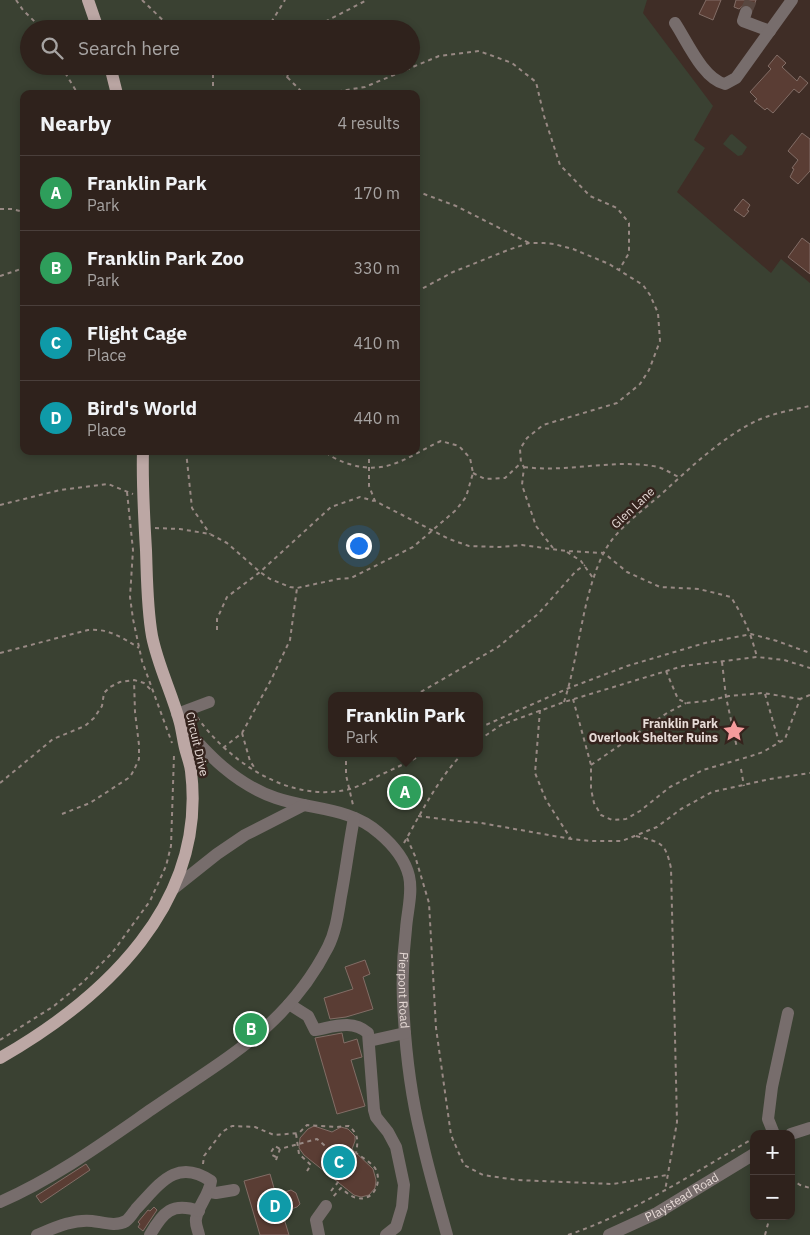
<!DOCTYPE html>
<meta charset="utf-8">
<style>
body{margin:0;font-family:"IBM Plex Sans",sans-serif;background:#3b2f29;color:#f1f3f6}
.controls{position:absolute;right:15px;bottom:15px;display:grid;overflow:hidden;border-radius:10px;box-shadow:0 2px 8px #0003}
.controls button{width:45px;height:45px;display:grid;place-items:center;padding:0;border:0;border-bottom:1px solid #4a3f3b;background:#2f221c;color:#f1f3f6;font:25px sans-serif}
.you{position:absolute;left:358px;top:545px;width:18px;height:18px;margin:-12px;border:4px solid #fff;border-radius:50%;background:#1a73e8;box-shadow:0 0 0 8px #1a73e833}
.badge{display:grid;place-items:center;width:32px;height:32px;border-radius:50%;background:#f59b9c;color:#fff;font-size:16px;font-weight:700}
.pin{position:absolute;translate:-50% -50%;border:2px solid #fff;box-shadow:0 1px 5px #0006}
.popup{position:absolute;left:328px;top:692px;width:155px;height:65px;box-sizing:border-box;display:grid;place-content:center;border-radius:10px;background:#2f221c;filter:drop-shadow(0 1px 4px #0005);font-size:16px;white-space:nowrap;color:#a7a4a3}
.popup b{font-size:19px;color:#f1f3f6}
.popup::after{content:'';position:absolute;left:50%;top:100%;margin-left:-10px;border:10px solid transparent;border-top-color:#2f221c}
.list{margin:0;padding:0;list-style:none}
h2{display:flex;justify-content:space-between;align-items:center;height:65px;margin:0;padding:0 20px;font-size:21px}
h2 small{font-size:16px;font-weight:400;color:#a7a4a3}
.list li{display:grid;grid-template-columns:32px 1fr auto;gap:15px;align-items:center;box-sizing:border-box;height:75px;padding:0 20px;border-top:1px solid #4a3f3b}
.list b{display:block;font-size:19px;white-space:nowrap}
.list p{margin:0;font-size:16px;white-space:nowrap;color:#a7a4a3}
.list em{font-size:16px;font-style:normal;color:#a7a4a3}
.icon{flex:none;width:28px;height:28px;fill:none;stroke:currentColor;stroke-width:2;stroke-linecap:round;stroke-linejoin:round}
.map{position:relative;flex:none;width:810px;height:1235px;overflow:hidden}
.search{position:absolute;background:#2f221c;box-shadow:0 2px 8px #0003;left:20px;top:20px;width:400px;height:55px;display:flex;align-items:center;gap:12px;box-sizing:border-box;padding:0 18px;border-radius:28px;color:#a7a4a3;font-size:19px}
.panel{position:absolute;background:#2f221c;box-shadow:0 2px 8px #0003;left:20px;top:90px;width:400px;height:365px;border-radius:10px}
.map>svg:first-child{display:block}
</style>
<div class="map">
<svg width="810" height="1235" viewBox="0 0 810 1235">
<rect width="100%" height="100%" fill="#3f2d26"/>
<!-- green -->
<path fill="#3a4132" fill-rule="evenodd" d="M0,0H647L643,13L713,106L694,140L705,148L677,192L771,273L781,259L810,283V1235H0ZM29,29H411V66H29ZM24,94H416V451H24ZM331,696H479V753H331ZM754,1134H791V1216H754Z
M732,134L747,147L742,155L738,156L723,144L730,135Z"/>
<!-- building -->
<path fill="#5a3d34" stroke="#826d66" d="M706,0H721L713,20L699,14Z
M736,0H756L753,8L749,4H745L739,9L734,7Z
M777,55L786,63L782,67L797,81L800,76L808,83L799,93L794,89L773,113L767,108L765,110L754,101L757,99L750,92L771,69L768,66Z
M802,133L810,139V171L798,184L790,177L794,169L792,168L798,160L788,151Z
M743,199L750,205L747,210L749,211L744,217L734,210Z
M802,238L810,244V274L788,257Z
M365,960L370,974L363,977L373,1009L346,1017L330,1019L324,998L353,989L345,967Z
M342,1033L344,1043L357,1039L362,1057L351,1060L365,1106L337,1114L315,1038Z
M314,1126L332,1132L341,1127L348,1129L355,1136V1141L352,1149L373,1169L376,1180L375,1188L369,1195L361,1197L354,1195L304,1155L299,1148L300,1138L308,1129Z
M86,1164L90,1170L41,1203L36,1196Z
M270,1174L276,1195L291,1190L296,1193L300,1204L297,1207L282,1212L289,1235H260L244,1181Z
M154,1207L157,1210L143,1231L138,1227L140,1224L138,1222L148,1210L150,1211Z"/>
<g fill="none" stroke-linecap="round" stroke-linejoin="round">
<!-- minor-tunnel -->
<path stroke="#584740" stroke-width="12" stroke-dasharray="12 6" stroke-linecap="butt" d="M746,12L751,0"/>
<!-- path -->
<path stroke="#988984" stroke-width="2" stroke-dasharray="4 4" stroke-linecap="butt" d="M16,0L23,10L42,29
M142,0L172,29
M267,29L285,0
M311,29L367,0
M61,66L78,94
M276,66L304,94
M287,78L290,66
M213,94V66
M322,94L365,87L439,56L479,51L512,63L536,82L544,116L560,165L590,196L617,208L629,223V253L619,270
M416,191L456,206L529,243
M0,209H12L24,212
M0,276L24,268
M416,292L453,272L508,250L529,243H544L554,244L573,249L609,264L643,285L650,295L658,313L660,341L649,370L640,384L617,403L543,425L527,438L520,449L521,463L524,467L522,485L536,526L553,548
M186,451L192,508L210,534
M369,451V486L375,501L449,539L469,546L500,547L522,545L566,551L604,553L627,572L660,587L699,589L731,597C745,620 750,631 757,657
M524,467C568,473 614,458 658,467C665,469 672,474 679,477
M473,473L485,479L505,478L521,463
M127,492L133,550L130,597L133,619L142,661L172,743
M0,505L60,490L108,484L133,494
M155,528L180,529L210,534L227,543L260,572L270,579L290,587L297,588L338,579L351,578L413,547L456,510L466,497L473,473L470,458L459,446L441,441C408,456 388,476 349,464C342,462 330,457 325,451
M567,552L581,561L593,578
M217,630V619L227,597L260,572L331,507L360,497L374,501
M0,653L88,630C108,628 123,638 139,648
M722,662L726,697L737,748
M666,671L678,699L686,703L707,701L729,696L763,693L800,699
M765,694L779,742
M414,696L498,647L538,614L576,571L585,565
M573,699L591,765V789L594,803L601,815L612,820L626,819L640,811L670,787L703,770L751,756L763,752L785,739L800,699L810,695
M564,702C580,653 581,599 604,552C616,530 638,514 657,498C687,471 716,442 752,423C769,414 791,410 810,406
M540,710L535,773L546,800L571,839L592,841H622L657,827L681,809L712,792L770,779L810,773
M197,717C230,763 291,804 350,789C360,786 369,781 378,776C394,769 410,761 426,753
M479,728L569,688L627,666L705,643L751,634L777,641L810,653
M242,733L250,761L256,770
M479,740L501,725L564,702L683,666L757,657L784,660L810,668
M223,748L242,733L271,680L290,640L297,588
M346,753V775L353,805
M591,765L667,713L686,703
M741,769L744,786
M0,783L53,739L85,726L94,718L102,706L104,693L110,687L120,682L134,680L144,683L152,691
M62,814L90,803L130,777L134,770L139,759V745L135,712L134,680
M418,816L458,821L481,823L571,839
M636,836C662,843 665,842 671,868L677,1122L665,1191
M407,838L415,856L429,903L436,1028L451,1135L464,1165L483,1175L517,1180L613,1184L667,1175
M404,843C422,811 438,779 463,753
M0,1040L54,1006L82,983L112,953L150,901L166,866L171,846L174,755
M296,1134L299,1154L311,1165L307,1171
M276,1157L272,1155L271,1152L275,1146L280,1149
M203,1164L204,1156L222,1132L232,1126L255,1127L274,1135L299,1133L307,1125L336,1127L349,1126C359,1135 358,1141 356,1153C362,1157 370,1162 375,1168C383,1181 374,1202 357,1198C351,1197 346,1192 341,1188L332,1198
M791,1179L800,1185L810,1188
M568,1235C635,1212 692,1174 754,1138
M765,1235L770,1216"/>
<!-- minor -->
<g stroke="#776d6c" stroke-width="12">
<path d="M746,12L743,21L770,31"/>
<path d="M675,23C687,41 703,79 725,84L736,78L792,0"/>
<path d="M177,714L209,702"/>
<path id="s1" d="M180,722C207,754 235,784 276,798C311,810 350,807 379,833C392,844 405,859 409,876C413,893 407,912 406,929C403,953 402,977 403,1001C405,1046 410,1092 421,1136C428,1169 438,1202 447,1235"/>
<path d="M173,889L217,854L245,835L304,805"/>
<path d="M289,1004L308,1016L315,1030C333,1027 352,1019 368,1033L374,1110L376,1117L388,1132L396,1147L404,1185L402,1207L396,1227L386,1235"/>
<path d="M369,1041L405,1033"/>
<path d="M774,1134L768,1119L772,1087L788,1013"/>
<path d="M791,1134L810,1128"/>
<path d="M210,1192L216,1193L234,1190"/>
<path d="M0,1202C55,1178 103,1143 152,1109C222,1060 287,1028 328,947C336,931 338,914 341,896C346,870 349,844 354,818"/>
<path d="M37,1235C54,1228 73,1219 92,1221C102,1222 116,1227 126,1221C130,1218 133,1213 136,1209C159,1185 176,1157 211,1181C209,1196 198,1205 196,1219C195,1224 198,1230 199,1235"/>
<path d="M150,1235C163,1212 172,1202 199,1211"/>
<path d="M319,1235L316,1220L326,1206"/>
<path id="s2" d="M609,1235L657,1213L754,1154"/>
</g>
<!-- major -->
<path stroke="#bca7a4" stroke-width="12" d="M88,0L98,29
M110,66L117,94
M0,1058C105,998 207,903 191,771C190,763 187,756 185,748C183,740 182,731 180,723C172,693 158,666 152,636C147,608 147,578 146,550C144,517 142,484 143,451"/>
<!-- path-bridge -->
<path stroke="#988984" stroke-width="2" stroke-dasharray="4 4" stroke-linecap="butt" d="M276,1160L280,1149L317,1139L350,1167L331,1191"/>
</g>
<!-- icons -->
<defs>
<symbol id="sight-bare" viewBox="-9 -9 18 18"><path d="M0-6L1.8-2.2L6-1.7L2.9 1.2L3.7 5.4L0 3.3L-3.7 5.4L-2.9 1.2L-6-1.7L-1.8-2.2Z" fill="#f59b9c" stroke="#35231d" stroke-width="2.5" paint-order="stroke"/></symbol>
</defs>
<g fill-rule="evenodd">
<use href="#sight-bare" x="718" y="715" width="32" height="32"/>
</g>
<g text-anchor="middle" stroke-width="5" stroke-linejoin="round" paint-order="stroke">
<!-- street labels -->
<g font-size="12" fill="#e6dad6" stroke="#35231d">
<text transform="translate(633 508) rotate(-43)" y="4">Glen Lane</text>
<text transform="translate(197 744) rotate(77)" y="4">Circuit Drive</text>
<text dy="4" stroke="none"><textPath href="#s1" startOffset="402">Pierpont Road</textPath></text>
<text dy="4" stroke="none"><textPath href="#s2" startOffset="82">Playstead Road</textPath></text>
</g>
<!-- poi labels -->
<g font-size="12" font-weight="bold" fill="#e6dad6" stroke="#35231d" text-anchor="end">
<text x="718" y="728">Franklin Park<tspan x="718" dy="14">Overlook Shelter Ruins</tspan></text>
</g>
</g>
</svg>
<div class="controls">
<button>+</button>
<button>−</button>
</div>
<div class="you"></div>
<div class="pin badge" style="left:405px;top:792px;background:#2e9e5b">A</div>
<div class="popup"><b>Franklin Park</b>Park</div>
<div class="pin badge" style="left:251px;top:1029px;background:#2e9e5b">B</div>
<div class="pin badge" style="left:339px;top:1162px;background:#0f9aa8">C</div>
<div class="pin badge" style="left:275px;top:1206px;background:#0f9aa8">D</div>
<div class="search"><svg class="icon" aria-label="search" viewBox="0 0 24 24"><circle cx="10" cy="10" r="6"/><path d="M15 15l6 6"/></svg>Search here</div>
<section class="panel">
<h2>Nearby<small>4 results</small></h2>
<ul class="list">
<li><span class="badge" style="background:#2e9e5b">A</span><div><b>Franklin Park</b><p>Park</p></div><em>170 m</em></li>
<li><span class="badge" style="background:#2e9e5b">B</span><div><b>Franklin Park Zoo</b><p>Park</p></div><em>330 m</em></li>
<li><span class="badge" style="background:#0f9aa8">C</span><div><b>Flight Cage</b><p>Place</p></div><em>410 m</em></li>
<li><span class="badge" style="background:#0f9aa8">D</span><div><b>Bird's World</b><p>Place</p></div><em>440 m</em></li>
</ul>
</section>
</div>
